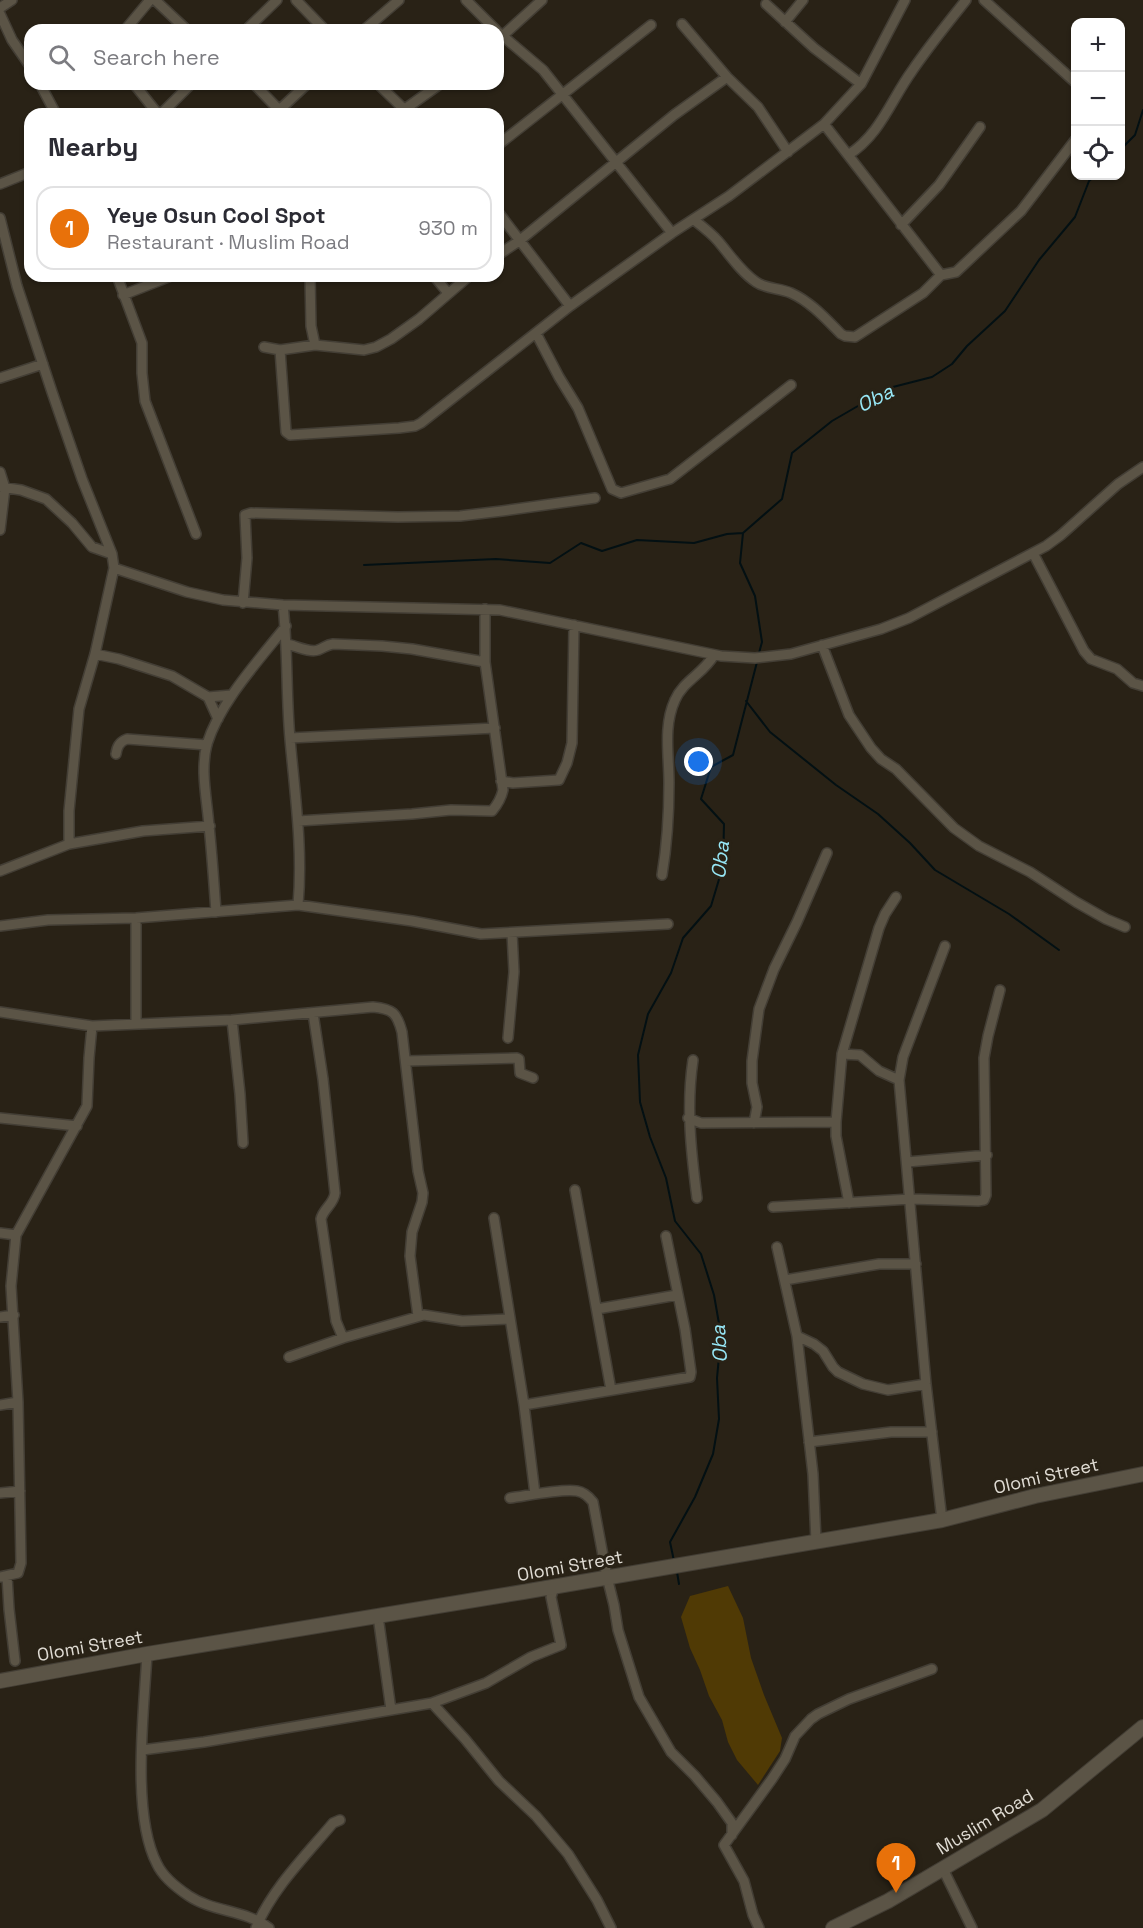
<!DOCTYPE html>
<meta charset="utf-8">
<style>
body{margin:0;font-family:"Space Grotesk",sans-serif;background:#f7f7f7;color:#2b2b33}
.controls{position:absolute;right:18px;top:18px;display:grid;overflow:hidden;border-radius:12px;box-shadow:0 2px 4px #0004}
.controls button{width:54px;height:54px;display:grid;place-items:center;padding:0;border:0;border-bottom:2px solid #e1e1e2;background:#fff;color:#2b2b33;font:30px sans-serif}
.you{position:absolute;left:699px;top:762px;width:21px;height:21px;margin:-15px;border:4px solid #fff;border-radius:50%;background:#1a73e8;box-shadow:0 0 0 9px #1a73e833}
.badge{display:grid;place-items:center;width:39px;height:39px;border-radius:50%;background:#3d7380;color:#fff;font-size:20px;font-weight:700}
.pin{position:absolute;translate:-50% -50px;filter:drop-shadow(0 2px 3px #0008)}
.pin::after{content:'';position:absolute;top:32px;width:21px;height:18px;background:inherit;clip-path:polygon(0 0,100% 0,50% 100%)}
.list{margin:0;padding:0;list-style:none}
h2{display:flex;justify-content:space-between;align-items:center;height:78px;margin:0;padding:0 24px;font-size:26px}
h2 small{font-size:20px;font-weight:400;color:#7c7c81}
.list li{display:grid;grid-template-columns:39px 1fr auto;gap:18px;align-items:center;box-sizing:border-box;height:84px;margin:0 12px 12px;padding:0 12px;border:2px solid #e1e1e2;border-radius:18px}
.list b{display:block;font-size:22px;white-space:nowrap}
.list p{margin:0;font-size:20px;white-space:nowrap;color:#7c7c81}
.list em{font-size:20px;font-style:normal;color:#7c7c81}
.icon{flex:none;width:33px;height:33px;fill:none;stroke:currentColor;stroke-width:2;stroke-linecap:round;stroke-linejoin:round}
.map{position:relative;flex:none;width:1143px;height:1928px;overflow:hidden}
.search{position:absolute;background:#fff;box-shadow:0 2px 4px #0004;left:24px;top:24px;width:480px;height:66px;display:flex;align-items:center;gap:15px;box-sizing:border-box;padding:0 21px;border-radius:18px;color:#7c7c81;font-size:22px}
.panel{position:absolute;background:#fff;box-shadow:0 2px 4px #0004;left:24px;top:108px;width:480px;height:174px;border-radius:18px}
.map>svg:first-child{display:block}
</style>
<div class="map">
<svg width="1143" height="1928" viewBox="0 0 1143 1928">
<rect width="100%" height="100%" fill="#292216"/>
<!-- green -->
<path fill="#503a05" d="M728,1586L743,1618L751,1658L764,1695L782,1738L780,1751L758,1785L737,1760L728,1742L722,1720L709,1696L700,1670L690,1648L681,1617L690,1596Z"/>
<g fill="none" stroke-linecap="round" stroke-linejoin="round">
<!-- stream -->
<path stroke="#031013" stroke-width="2" d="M1120,150L1135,135L1143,110
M364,565L496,559L550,563L581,543L602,551L637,540L694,543L727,534L743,533
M759,653L762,642L755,596L740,563L743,533L782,499L792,453L832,421L889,388L932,377L952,364L967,346L1005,311L1039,260L1075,217L1089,181L1095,176
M746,701L770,732L836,785L878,814L910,843L935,870L1009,914L1059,950
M674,1561L670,1542L695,1497L713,1454L719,1419L717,1378L721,1335L714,1295L701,1254L675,1221L666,1178L650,1137L640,1102L638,1055L648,1014L671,973L683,938L711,906L723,866L724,824L701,799L711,767L733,755L757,662
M677,1572L679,1584"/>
<defs>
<path id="street" d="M155,0L187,30
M296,0L325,30
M466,0L496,30
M984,0L1076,83
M766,4L814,48L861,84
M0,8L12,0
M0,14L12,40L30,66
M785,22L803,0
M682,24L727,77L758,107L788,152
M125,30L150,0
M246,30L277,0
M364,30L399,0
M498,32L543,70L672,233
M498,40L542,0
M40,84L56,114
M134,84L158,114
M254,84L283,114
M378,84L409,114
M161,114L191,84
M275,114L307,84
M398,114L440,84
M824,124L941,275
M498,145L651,25
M848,155C880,135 891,100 912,71C929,46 948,23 966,0
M0,184L30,172
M498,212L570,306
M0,218L17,286L52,392L82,479L112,554
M694,220C703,227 711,233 718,241C730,255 741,272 756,282C766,289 780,288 791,293C811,302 826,319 841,334L845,336L855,337L923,293L941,275L956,272L1021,211L1076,139
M901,225L939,185L980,127
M498,255L519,241L674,115L727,77
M117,276L142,343V373L145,401L196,534
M310,276L311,326L315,345
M434,276L448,293
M123,295L171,276
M536,333L559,377L578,408L612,489L621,493L670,479L791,385
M264,347L280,350L315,345L364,350L376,347L391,339L419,319L469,276
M280,350L286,432L290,435L399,428L415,426L421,423L570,306L672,233L729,196L824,124L861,84L905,0
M0,378L43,364
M0,472L5,488L0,530
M0,487L21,490L46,499L72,523L92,547L112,554L114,568L187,592L223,600L283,605L500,610L721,656L755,658L791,654L881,629L909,618L1046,546L1061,535L1118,484L1143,467
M1033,553L1084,651L1091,659L1117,669L1133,683L1143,686
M243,603L247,558L245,515L251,513L398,517L460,516L502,511L595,498
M283,605C288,650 286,695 290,739C295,795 303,850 298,905
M287,644C296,646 310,653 318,650C324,648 326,645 333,644L382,646L412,649L485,662
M822,645L849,715L871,748L881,759L896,769L954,828L979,846L1030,872L1076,902L1106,919L1125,927
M95,654L119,659L172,676L208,697L218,719
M208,697L232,695
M290,738L495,728
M116,754C117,747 119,742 127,739L207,745
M501,781L513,783L559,780L567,763L572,743L574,625
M298,821L412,814L451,810L492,811C498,804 501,799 503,790L485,662V609
M69,844V811L79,709L95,654L114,568
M0,871L69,844L143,831L210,826
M662,875C667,845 669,814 669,783C669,755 663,726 675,700C683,681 704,673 714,655
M216,912C214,884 212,854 209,826C207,799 200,770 207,744C220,702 259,660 286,626
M136,918V1024
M0,926L48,920L136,918L298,905L412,921L481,934L668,924
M0,1012L92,1026L232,1020L373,1007C393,1009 397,1013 402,1032L418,1171L423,1193L422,1202L412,1232L410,1256L418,1316
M313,1013L323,1079L335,1193C334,1204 323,1209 321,1219L336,1321L343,1338
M232,1020L240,1094L243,1143
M508,1038L514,972L512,933
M842,1054L860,1055L879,1071L899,1080
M693,1060C686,1107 691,1151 697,1198
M406,1061L517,1058L519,1059L520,1073L533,1078
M0,1118L77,1126
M688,1118L701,1123L836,1122
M754,1123L757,1107L752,1083V1061L759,1009L774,969L797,922L827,853
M907,1162L987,1155
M575,1190L611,1390
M849,1203L836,1136V1122L842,1054L879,928L885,914L896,897
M773,1207L911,1199L978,1201L984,1200L986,1195L984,1058L988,1036L1000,990
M494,1218L524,1405L535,1494
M0,1233L16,1235
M777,1247L797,1336L813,1474L816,1541
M785,1280L879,1264H916
M597,1309L677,1295
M0,1317L14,1315
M797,1336L814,1344L823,1351L833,1367L838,1372L863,1384L888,1390L926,1384
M289,1357L343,1338L424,1315L462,1321L509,1319
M0,1405L18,1402
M524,1405L690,1377L691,1372L685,1329L666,1236
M809,1442L891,1432H932
M0,1493L20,1491
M510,1498C526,1496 563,1488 577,1491C584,1492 589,1497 593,1502L607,1577L614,1605L618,1630L639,1697L671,1752L695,1776L717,1802L732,1823V1835
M942,1520L926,1384L899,1080L903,1057L945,946
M7,1576L9,1609L15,1661
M0,1577L18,1573L21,1563L18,1402L11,1286L16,1235L87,1106L89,1058L92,1026
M378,1616L391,1710
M147,1654C144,1711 131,1814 157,1864C163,1877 177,1888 189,1896C213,1912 246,1910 269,1928
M432,1703L465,1739L499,1781L536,1816L568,1854L597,1900L611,1928
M142,1750L204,1742L432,1703L486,1683L531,1657L561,1645L551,1597L554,1587
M943,1869L972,1928
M256,1928C271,1890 307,1854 333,1823L340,1820
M759,1928L753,1915L744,1881L724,1845L772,1779L785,1759L795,1736L811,1719L818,1714L849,1699L932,1669"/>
<path id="secondary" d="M0,1681L147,1654L523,1592L942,1520L1035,1496L1143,1474
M833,1928L888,1901L1042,1810L1143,1727"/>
</defs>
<!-- street casing -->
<use href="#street" stroke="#433e35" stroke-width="12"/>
<!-- secondary casing -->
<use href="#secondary" stroke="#433e35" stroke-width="16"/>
<!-- street -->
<use href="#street" stroke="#5b5446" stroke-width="9"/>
<!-- secondary -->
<use href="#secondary" stroke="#5b5446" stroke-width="14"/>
</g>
<g text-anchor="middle" stroke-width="6" stroke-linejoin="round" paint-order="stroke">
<!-- street labels -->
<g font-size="18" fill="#e0dcd4" stroke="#292216">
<text transform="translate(1046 1476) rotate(-13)" y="6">Olomi Street</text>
<text transform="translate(570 1566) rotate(-10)" y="6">Olomi Street</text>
<text transform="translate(90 1646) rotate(-10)" y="6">Olomi Street</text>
<text transform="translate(985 1822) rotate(-31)" y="6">Muslim Road</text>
</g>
<!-- water labels -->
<g font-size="20" font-style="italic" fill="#97e7f6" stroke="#292216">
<text transform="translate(875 398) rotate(-27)" y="7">Oba</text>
<text transform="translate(720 860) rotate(-83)" y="7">Oba</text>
<text transform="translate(719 1344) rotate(-93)" y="7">Oba</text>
</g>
</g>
</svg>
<div class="controls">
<button>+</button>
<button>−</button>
<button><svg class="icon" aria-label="locate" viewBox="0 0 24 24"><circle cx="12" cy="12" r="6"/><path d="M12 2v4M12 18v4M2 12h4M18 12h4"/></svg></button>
</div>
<div class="you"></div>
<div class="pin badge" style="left:896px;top:1893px;background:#e8710a">1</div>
<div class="search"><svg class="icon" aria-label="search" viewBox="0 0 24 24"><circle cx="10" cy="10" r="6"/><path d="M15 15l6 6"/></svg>Search here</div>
<section class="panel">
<h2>Nearby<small></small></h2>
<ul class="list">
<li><span class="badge" style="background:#e8710a">1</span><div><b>Yeye Osun Cool Spot</b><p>Restaurant · Muslim Road</p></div><em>930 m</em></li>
</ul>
</section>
</div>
